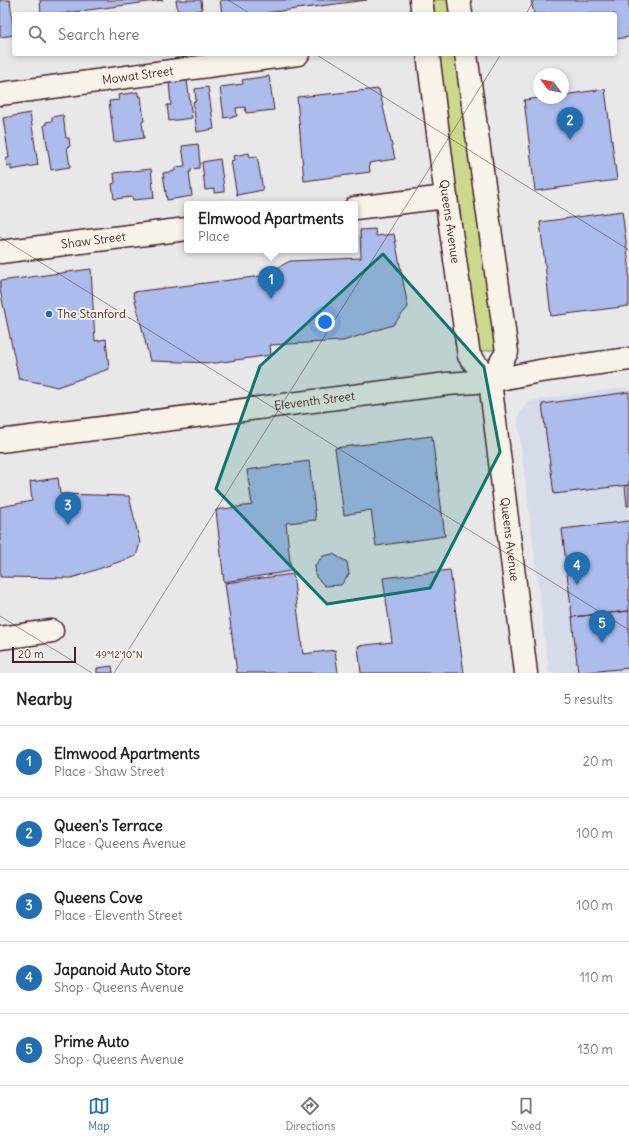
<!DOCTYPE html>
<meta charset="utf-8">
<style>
body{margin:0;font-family:Delius,sans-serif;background:#f2f2f2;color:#222}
.compass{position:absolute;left:533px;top:68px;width:36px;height:36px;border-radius:50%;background:#fff;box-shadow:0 2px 6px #0003;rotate:302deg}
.scale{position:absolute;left:12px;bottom:10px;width:64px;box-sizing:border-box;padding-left:4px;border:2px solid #4a1f2b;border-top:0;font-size:11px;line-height:14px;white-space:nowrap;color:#4a1f2b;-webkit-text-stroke:3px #f7f3e8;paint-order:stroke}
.you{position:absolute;left:325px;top:322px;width:14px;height:14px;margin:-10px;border:3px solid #fff;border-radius:50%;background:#1a73e8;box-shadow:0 0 0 6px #1a73e833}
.badge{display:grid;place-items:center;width:26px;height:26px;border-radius:50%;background:#1f6fb2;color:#fff;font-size:13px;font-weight:700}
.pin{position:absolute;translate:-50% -33px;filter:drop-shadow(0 1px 2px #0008)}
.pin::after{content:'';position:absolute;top:21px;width:14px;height:12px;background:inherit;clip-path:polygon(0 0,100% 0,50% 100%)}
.popup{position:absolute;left:184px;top:201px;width:174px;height:52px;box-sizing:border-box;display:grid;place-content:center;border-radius:4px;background:#fff;filter:drop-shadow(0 1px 3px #0005);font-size:13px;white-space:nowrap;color:#767676}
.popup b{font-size:15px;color:#222}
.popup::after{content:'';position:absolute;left:50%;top:100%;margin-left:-8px;border:8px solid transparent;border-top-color:#fff}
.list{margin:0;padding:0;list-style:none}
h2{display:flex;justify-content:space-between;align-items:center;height:52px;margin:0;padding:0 16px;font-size:17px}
h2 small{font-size:13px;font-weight:400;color:#767676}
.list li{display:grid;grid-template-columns:26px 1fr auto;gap:12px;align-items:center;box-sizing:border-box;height:72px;padding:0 16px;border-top:1px solid #e0e0e0}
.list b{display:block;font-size:15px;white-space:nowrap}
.list p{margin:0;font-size:13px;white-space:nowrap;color:#767676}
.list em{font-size:13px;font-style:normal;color:#767676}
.icon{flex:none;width:22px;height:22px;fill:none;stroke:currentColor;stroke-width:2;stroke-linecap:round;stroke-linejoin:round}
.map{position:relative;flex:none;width:629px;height:673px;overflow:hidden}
.search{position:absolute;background:#fff;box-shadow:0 2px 6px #0003;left:12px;right:12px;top:12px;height:44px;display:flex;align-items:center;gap:10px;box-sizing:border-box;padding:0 14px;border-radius:4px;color:#767676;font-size:15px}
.sheet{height:412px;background:#fff}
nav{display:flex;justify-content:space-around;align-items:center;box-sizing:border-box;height:56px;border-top:1px solid #e0e0e0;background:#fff;font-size:11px;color:#767676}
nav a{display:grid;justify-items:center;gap:2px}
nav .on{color:#1f6fb2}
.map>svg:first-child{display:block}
</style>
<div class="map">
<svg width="629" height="673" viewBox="0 0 629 673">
<rect width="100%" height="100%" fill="#e8e8e9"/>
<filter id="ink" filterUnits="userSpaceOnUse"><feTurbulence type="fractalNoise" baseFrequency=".025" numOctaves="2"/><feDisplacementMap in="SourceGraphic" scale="8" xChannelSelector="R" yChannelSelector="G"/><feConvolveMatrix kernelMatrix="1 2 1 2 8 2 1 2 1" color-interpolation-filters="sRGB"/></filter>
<g filter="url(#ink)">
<!-- built -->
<path fill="#d6dbea" d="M629,387V673H549L518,422L519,414L527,403L535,400Z"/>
<!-- green -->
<path fill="#ccd98c" stroke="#8b7c5c" d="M432,0H451L453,14H434Z
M439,54H459L497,349L478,352Z"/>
<!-- building -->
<path fill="#acbcec" stroke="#4a1f2b" d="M0,0H10L14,35L0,37Z
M40,0H163L66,13V14H41Z
M176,0H201L202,10L178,13Z
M220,0H367L257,14H222Z
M531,0H629V37L615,39V14H534Z
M269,76L274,110L246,113L245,107L236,108L237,116L224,118L220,87L243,84L242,80Z
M187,80L192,118L169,121L167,105H171L169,82Z
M208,87L214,129L197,132L193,102L196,101L195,89Z
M379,89L395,159L369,163L370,172L304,181L297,97Z
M605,89L617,180L535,191L524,100L540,98H563V95Z
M138,92V96H141L144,121L142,122L144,138L114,142L109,101L119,100L118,95Z
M30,113L38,165L11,170V165L7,166L6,158H9L3,118Z
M63,115L66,138H69L70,146L67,147L70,167L51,170L44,125H46V122L52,121V117Z
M198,144L200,164L199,165V168L191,169V172H189L192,196L167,200L163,173L175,171V167L185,166L182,146Z
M249,153L250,157L257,156L263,190L237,195L231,161L234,160L233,156Z
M220,159L224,188V192L214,193V189L205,190L202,162Z
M151,169L154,198L133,200L132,197L114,199L112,184L115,183L114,173Z
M622,211L629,264V306L551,316L540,222Z
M375,229L376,236L394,234L408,307L393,325L343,341L270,345L271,355L215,363L150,361L133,292L262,276L290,261L361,258L360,230Z
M91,269L95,341L106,339L109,369L57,387L41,383L19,379L0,290V281Z
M629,392V485L554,494L542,404Z
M432,436L445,536L376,546L371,510L344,515L335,448Z
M309,461L316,520L286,523L291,571L224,582L216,510L252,505L247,470Z
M58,478L60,494L129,496L140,543L136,556L72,578L0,577V507L32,501L30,482Z
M629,485V506H627L625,486Z
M629,521V611L572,617L562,529Z
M333,554L347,562L349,574L341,585L325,586L316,577L315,565L323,556Z
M450,570L464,673H361L358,646L392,642L383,578Z
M293,574L303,654L335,650L338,673H237L225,583Z
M629,611V668L578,673L572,617Z
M112,666L113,673H97V668Z"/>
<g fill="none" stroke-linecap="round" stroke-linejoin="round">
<defs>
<g id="minor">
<path d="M421,0L423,14"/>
<path d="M459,0L461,14"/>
<path id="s1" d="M428,54L446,197L469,356L490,381L526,673"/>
<path d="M466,54L507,352L490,381"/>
<path id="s2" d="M0,94L298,54"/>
<path d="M355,208L446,197"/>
<path id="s3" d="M0,252L187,229"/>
<path id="s4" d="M0,441L447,384L490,381L540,371L629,359"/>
<path d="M0,638L52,631"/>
</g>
</defs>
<!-- minor casing -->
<use href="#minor" stroke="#4a1f2b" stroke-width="25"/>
<!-- minor -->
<use href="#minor" stroke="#f7f3e8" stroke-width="22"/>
</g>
</g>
<!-- marked area -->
<path fill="#0f766e" fill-opacity="0.2" stroke="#0f766e" stroke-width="3" stroke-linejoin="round" d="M383,254L484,367L500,452L430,588L327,604L216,489L260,366Z"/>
<!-- ticks -->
<path fill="none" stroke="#4a1f2b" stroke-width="1" stroke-opacity="0.45" d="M228,0L251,14M526,14L534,0M315,54L629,250M0,237L629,630M0,616L92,673M114,673L501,54"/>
<!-- markers -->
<circle fill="#1f6fb2" stroke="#f7f3e8" stroke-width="1.5" cx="49" cy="314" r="4"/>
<g text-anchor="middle" stroke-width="4" stroke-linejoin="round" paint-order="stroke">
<!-- street labels -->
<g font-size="12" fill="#4a1f2b" stroke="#f7f3e8">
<text dy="4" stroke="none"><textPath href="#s2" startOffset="139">Mowat Street</textPath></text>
<text dy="4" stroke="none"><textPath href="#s1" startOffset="169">Queens Avenue</textPath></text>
<text dy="4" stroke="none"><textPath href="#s3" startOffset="94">Shaw Street</textPath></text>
<text dy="4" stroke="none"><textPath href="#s4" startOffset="317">Eleventh Street</textPath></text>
<text dy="4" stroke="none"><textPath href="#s1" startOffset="497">Queens Avenue</textPath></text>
</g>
<!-- poi labels -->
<g font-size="12" fill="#4a1f2b" stroke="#f7f3e8" text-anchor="start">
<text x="57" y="318">The Stanford</text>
</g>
</g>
<g font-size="10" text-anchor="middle" fill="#4a1f2b" stroke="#f7f3e8" stroke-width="4" stroke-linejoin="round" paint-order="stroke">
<text x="119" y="658">49°12'10"N</text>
</g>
</svg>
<svg class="compass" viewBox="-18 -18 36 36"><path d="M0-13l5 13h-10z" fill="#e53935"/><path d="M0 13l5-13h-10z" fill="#767676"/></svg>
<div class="scale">20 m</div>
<div class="you"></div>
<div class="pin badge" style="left:271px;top:299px">1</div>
<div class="popup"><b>Elmwood Apartments</b>Place</div>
<div class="pin badge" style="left:570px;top:140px">2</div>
<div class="pin badge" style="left:68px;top:525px">3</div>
<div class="pin badge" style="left:577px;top:585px">4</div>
<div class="pin badge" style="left:602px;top:643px">5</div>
<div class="search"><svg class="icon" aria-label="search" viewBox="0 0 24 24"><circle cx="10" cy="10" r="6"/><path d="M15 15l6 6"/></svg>Search here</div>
</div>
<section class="sheet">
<h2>Nearby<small>5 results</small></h2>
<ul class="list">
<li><span class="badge">1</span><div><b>Elmwood Apartments</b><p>Place · Shaw Street</p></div><em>20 m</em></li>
<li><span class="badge">2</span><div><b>Queen's Terrace</b><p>Place · Queens Avenue</p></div><em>100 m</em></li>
<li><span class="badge">3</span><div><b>Queens Cove</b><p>Place · Eleventh Street</p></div><em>100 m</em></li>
<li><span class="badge">4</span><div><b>Japanoid Auto Store</b><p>Shop · Queens Avenue</p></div><em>110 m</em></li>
<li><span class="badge">5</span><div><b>Prime Auto</b><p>Shop · Queens Avenue</p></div><em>130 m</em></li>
</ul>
</section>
<nav>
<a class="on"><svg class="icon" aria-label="map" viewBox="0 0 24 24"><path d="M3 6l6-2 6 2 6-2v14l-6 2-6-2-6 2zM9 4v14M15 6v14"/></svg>Map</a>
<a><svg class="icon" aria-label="directions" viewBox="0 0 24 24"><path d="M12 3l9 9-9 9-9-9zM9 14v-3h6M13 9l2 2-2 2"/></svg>Directions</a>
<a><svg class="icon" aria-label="saved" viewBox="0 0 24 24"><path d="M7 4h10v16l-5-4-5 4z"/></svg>Saved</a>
</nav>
